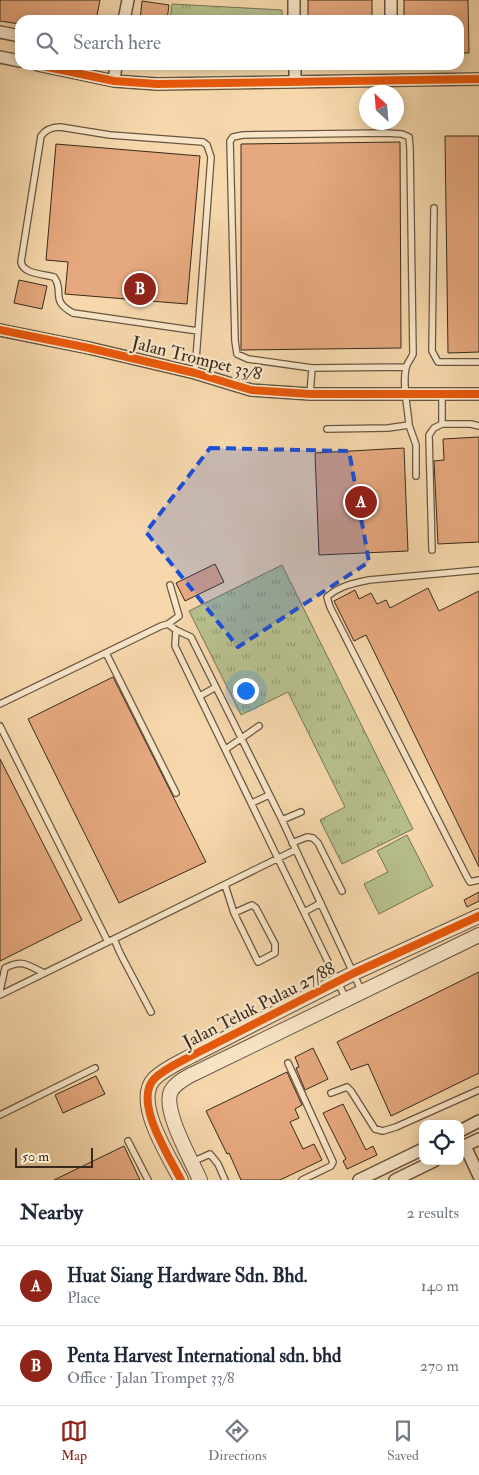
<!DOCTYPE html>
<meta charset="utf-8">
<style>
body{margin:0;font-family:"IM FELL Double Pica",serif;background:#f6f6f7;color:#1f2937}
.controls{position:absolute;right:15px;bottom:15px;display:grid;overflow:hidden;border-radius:10px;box-shadow:0 2px 12px #0003}
.controls button{width:45px;height:45px;display:grid;place-items:center;padding:0;border:0;border-bottom:1px solid #e0e1e3;background:#fff;color:#1f2937;font:25px sans-serif}
.compass{position:absolute;left:359px;top:85px;width:45px;height:45px;border-radius:50%;background:#fff;box-shadow:0 2px 12px #0003;rotate:334deg}
.scale{position:absolute;left:15px;bottom:12px;width:78px;box-sizing:border-box;padding-left:5px;border:2px solid #372a1d;border-top:0;font-size:14px;line-height:18px;white-space:nowrap;color:#372a1d;-webkit-text-stroke:4px #f9e6c9;paint-order:stroke}
.you{position:absolute;left:245px;top:690px;width:18px;height:18px;margin:-12px;border:4px solid #fff;border-radius:50%;background:#1a73e8;box-shadow:0 0 0 8px #1a73e833}
.badge{display:grid;place-items:center;width:32px;height:32px;border-radius:50%;background:#8f2418;color:#fff;font-size:16px;font-weight:700}
.pin{position:absolute;translate:-50% -50%;border:2px solid #fff;box-shadow:0 1px 5px #0006}
.list{margin:0;padding:0;list-style:none}
h2{display:flex;justify-content:space-between;align-items:center;height:65px;margin:0;padding:0 20px;font-size:21px}
h2 small{font-size:16px;font-weight:400;color:#747a83}
.list li{display:grid;grid-template-columns:32px 1fr auto;gap:15px;align-items:center;box-sizing:border-box;height:80px;padding:0 20px;border-top:1px solid #e0e1e3}
.list b{display:block;font-size:19px;white-space:nowrap}
.list p{margin:0;font-size:16px;white-space:nowrap;color:#747a83}
.list em{font-size:16px;font-style:normal;color:#747a83}
.icon{flex:none;width:28px;height:28px;fill:none;stroke:currentColor;stroke-width:2;stroke-linecap:round;stroke-linejoin:round}
.map{position:relative;flex:none;width:479px;height:1180px;overflow:hidden}
.search{position:absolute;background:#fff;box-shadow:0 2px 12px #0003;left:15px;right:15px;top:15px;height:55px;display:flex;align-items:center;gap:12px;box-sizing:border-box;padding:0 18px;border-radius:15px;color:#747a83;font-size:19px}
.sheet{height:225px;background:#fff}
nav{display:flex;justify-content:space-around;align-items:center;box-sizing:border-box;height:70px;border-top:1px solid #e0e1e3;background:#fff;font-size:14px;color:#747a83}
nav a{display:grid;justify-items:center;gap:2px}
nav .on{color:#8f2418}
.map>svg:first-child{display:block}
</style>
<div class="map">
<svg width="479" height="1180" viewBox="0 0 479 1180">
<defs>
<pattern id="grass-tufts" width="24" height="20" patternUnits="userSpaceOnUse" patternTransform="scale(1.25)"><rect width="24" height="20" fill="#b7c08e"/><path d="M3 7l-1-3M5 7V3M7 7l1-3M15 17l-1-3M17 17v-4M19 17l1-3" fill="none" stroke="#969c73"/></pattern>
</defs>
<rect width="100%" height="100%" fill="#f6d8ac"/>
<filter id="stains"><feTurbulence type="fractalNoise" baseFrequency=".004" numOctaves="4"/><feColorMatrix values="0 0 0 0 .2 0 0 0 0 .09 0 0 0 0 .02 0 0 0 .5 -.17"/></filter>
<radialGradient id="worn" r=".72"><stop offset=".6" stop-color="#630" stop-opacity="0"/><stop offset="1" stop-color="#630" stop-opacity=".3"/></radialGradient>
<!-- grass -->
<path fill="url(#grass-tufts)" stroke="#777556" d="M172,4L282,10V20H170Z
M162,65H277L275,68H162Z
M282,565L413,829L342,864L320,820L345,807L288,692L241,715L189,611Z"/>
<!-- pitch -->
<path fill="#b7c08e" stroke="#777556" d="M407,835L433,886L379,914L364,884L388,872L377,851Z"/>
<!-- building -->
<path fill="#e6a87e" stroke="#372a1d" d="M0,0H100L96,20H20V24L0,21Z
M308,0H372V20H308Z
M404,0H468L469,53H459V20H404Z
M142,1L169,5L167,20H140Z
M445,136H479V352L448,353Z
M400,142L401,348L241,350V144Z
M56,144L200,156L187,304L65,294L68,262L46,260Z
M19,280L47,286L42,309L14,303Z
M479,437V542L438,544L434,461L444,460L443,439Z
M404,448L408,551L319,555L315,453Z
M215,564L224,582L185,601L176,583Z
M428,588L439,611L479,591V867L366,635L354,641L334,601L355,590L359,599L371,593L377,604L386,600L390,608Z
M113,677L206,862L119,903L28,719Z
M0,759L82,920L0,961Z
M479,892V901L467,907L464,900Z
M479,972V1073L391,1116L368,1064L351,1070L337,1042Z
M313,1048L328,1079L305,1090L296,1068L299,1067L295,1057Z
M287,1072L302,1105L295,1109L299,1118L290,1122L303,1149L314,1144L322,1160L280,1180H241L229,1153L227,1154L206,1111Z
M96,1076L105,1094L63,1113L55,1095Z
M343,1104L366,1150L373,1146L377,1155L347,1169L343,1161L346,1159L323,1113Z
M124,1146L140,1180H54Z"/>
<g fill="none" stroke-linecap="round" stroke-linejoin="round">
<defs>
<path id="service" d="M434,208L432,351L438,362H479
M195,373L211,157L207,145L203,142L110,135L60,127C52,127 46,129 41,136L21,262C23,274 43,274 54,277C65,291 49,300 73,313L198,331
M310,394L312,368
M442,424H471L479,426
M409,425L416,445V476
M327,429L388,428L409,425C408,409 402,384 406,368C407,363 411,359 413,354L410,148L409,137L402,134L386,133L243,135L233,137L230,141L235,341L237,354L248,359L312,368L406,367
M432,550L429,435L434,428L442,424V394
M479,570L369,580C354,583 339,586 327,597L330,607L467,877L470,882L479,880
M168,624L179,616L170,585
M176,630L175,646L346,999
M106,653L176,793
M200,696L216,687
M0,704L161,626L168,624L176,630L191,637L282,820L362,992
M0,726L108,942
M226,749L259,726
M252,803L269,795
M282,820L301,812
M292,843L307,837L313,838L318,843L342,891
M225,885L234,913L258,962L275,953V944L256,908L252,905L234,913
M304,912L321,903
M114,939L120,953L151,1012
M0,991L5,968C23,959 27,965 44,973
M0,995L295,850
M288,1063L333,1162L331,1166L302,1180
M331,1093L347,1087L351,1091L375,1129L383,1131L396,1127L479,1090
M0,1115L95,1068
M128,1141L148,1180
M192,1162L210,1154L218,1164L225,1180"/>
<path id="minor" d="M294,0V20
M391,0V20
M124,20L128,0
M0,32L20,36
M0,57L20,61
M38,65L114,81L157,84L479,79
M114,81L116,65
M295,81V65
M0,330L89,348L195,373L251,390L310,394H479
M460,1131L479,1121
M465,1146L479,1176
M460,1148L479,1139
M359,1180L423,1149
M395,1180L434,1161"/>
<path id="tertiary" d="M181,1180C169,1156 133,1102 154,1079C164,1069 178,1063 191,1056L354,973L479,916
M200,1180C192,1161 162,1110 171,1091C175,1084 182,1080 189,1076L479,935"/>
</defs>
<!-- service casing -->
<use href="#service" stroke="#675641" stroke-width="8"/>
<!-- minor casing -->
<use href="#minor" stroke="#675641" stroke-width="14"/>
<!-- tertiary casing -->
<use href="#tertiary" stroke="#675641" stroke-width="16"/>
<!-- service -->
<use href="#service" stroke="#f9e6c9" stroke-width="5.5"/>
<!-- minor -->
<use href="#minor" stroke="#f9e6c9" stroke-width="11"/>
<!-- tertiary -->
<use href="#tertiary" stroke="#f9e6c9" stroke-width="14"/>
<defs>
<path id="cycleway" d="M38,65L114,81L157,84L479,79
M0,330L89,348L195,373L251,390L310,394H479
M181,1180C169,1156 133,1102 154,1079C164,1069 178,1063 191,1056L354,973L479,916"/>
</defs>
<!-- cycleway casing -->
<use href="#cycleway" stroke="#f9e6c9" stroke-width="11"/>
<!-- cycleway -->
<use href="#cycleway" stroke="#e8590c" stroke-width="8"/>
</g>
<!-- marked area -->
<path fill="#1d4ed8" fill-opacity="0.2" stroke="#1d4ed8" stroke-width="4" stroke-dasharray="10 6" stroke-linejoin="round" d="M210,448L349,451L369,562L238,647L146,532Z"/>
<g text-anchor="middle" stroke-width="4.5" stroke-linejoin="round" paint-order="stroke">
<!-- street labels -->
<g font-size="18" fill="#372a1d" stroke="#f9e6c9">
<text transform="translate(197 358) rotate(14)" y="6">Jalan Trompet 33/8</text>
<text transform="translate(259 1005) rotate(-27)" y="6">Jalan Teluk Pulau 27/88</text>
</g>
</g>
<rect width="100%" height="100%" filter="url(#stains)"/>
<rect width="100%" height="100%" fill="url(#worn)"/>
</svg>
<div class="controls">
<button><svg class="icon" aria-label="locate" viewBox="0 0 24 24"><circle cx="12" cy="12" r="6"/><path d="M12 2v4M12 18v4M2 12h4M18 12h4"/></svg></button>
</div>
<svg class="compass" viewBox="-18 -18 36 36"><path d="M0-13l5 13h-10z" fill="#e53935"/><path d="M0 13l5-13h-10z" fill="#747a83"/></svg>
<div class="scale">50 m</div>
<div class="you"></div>
<div class="pin badge" style="left:361px;top:502px">A</div>
<div class="pin badge" style="left:140px;top:289px">B</div>
<div class="search"><svg class="icon" aria-label="search" viewBox="0 0 24 24"><circle cx="10" cy="10" r="6"/><path d="M15 15l6 6"/></svg>Search here</div>
</div>
<section class="sheet">
<h2>Nearby<small>2 results</small></h2>
<ul class="list">
<li><span class="badge">A</span><div><b>Huat Siang Hardware Sdn. Bhd.</b><p>Place</p></div><em>140 m</em></li>
<li><span class="badge">B</span><div><b>Penta Harvest International sdn. bhd</b><p>Office · Jalan Trompet 33/8</p></div><em>270 m</em></li>
</ul>
</section>
<nav>
<a class="on"><svg class="icon" aria-label="map" viewBox="0 0 24 24"><path d="M3 6l6-2 6 2 6-2v14l-6 2-6-2-6 2zM9 4v14M15 6v14"/></svg>Map</a>
<a><svg class="icon" aria-label="directions" viewBox="0 0 24 24"><path d="M12 3l9 9-9 9-9-9zM9 14v-3h6M13 9l2 2-2 2"/></svg>Directions</a>
<a><svg class="icon" aria-label="saved" viewBox="0 0 24 24"><path d="M7 4h10v16l-5-4-5 4z"/></svg>Saved</a>
</nav>
